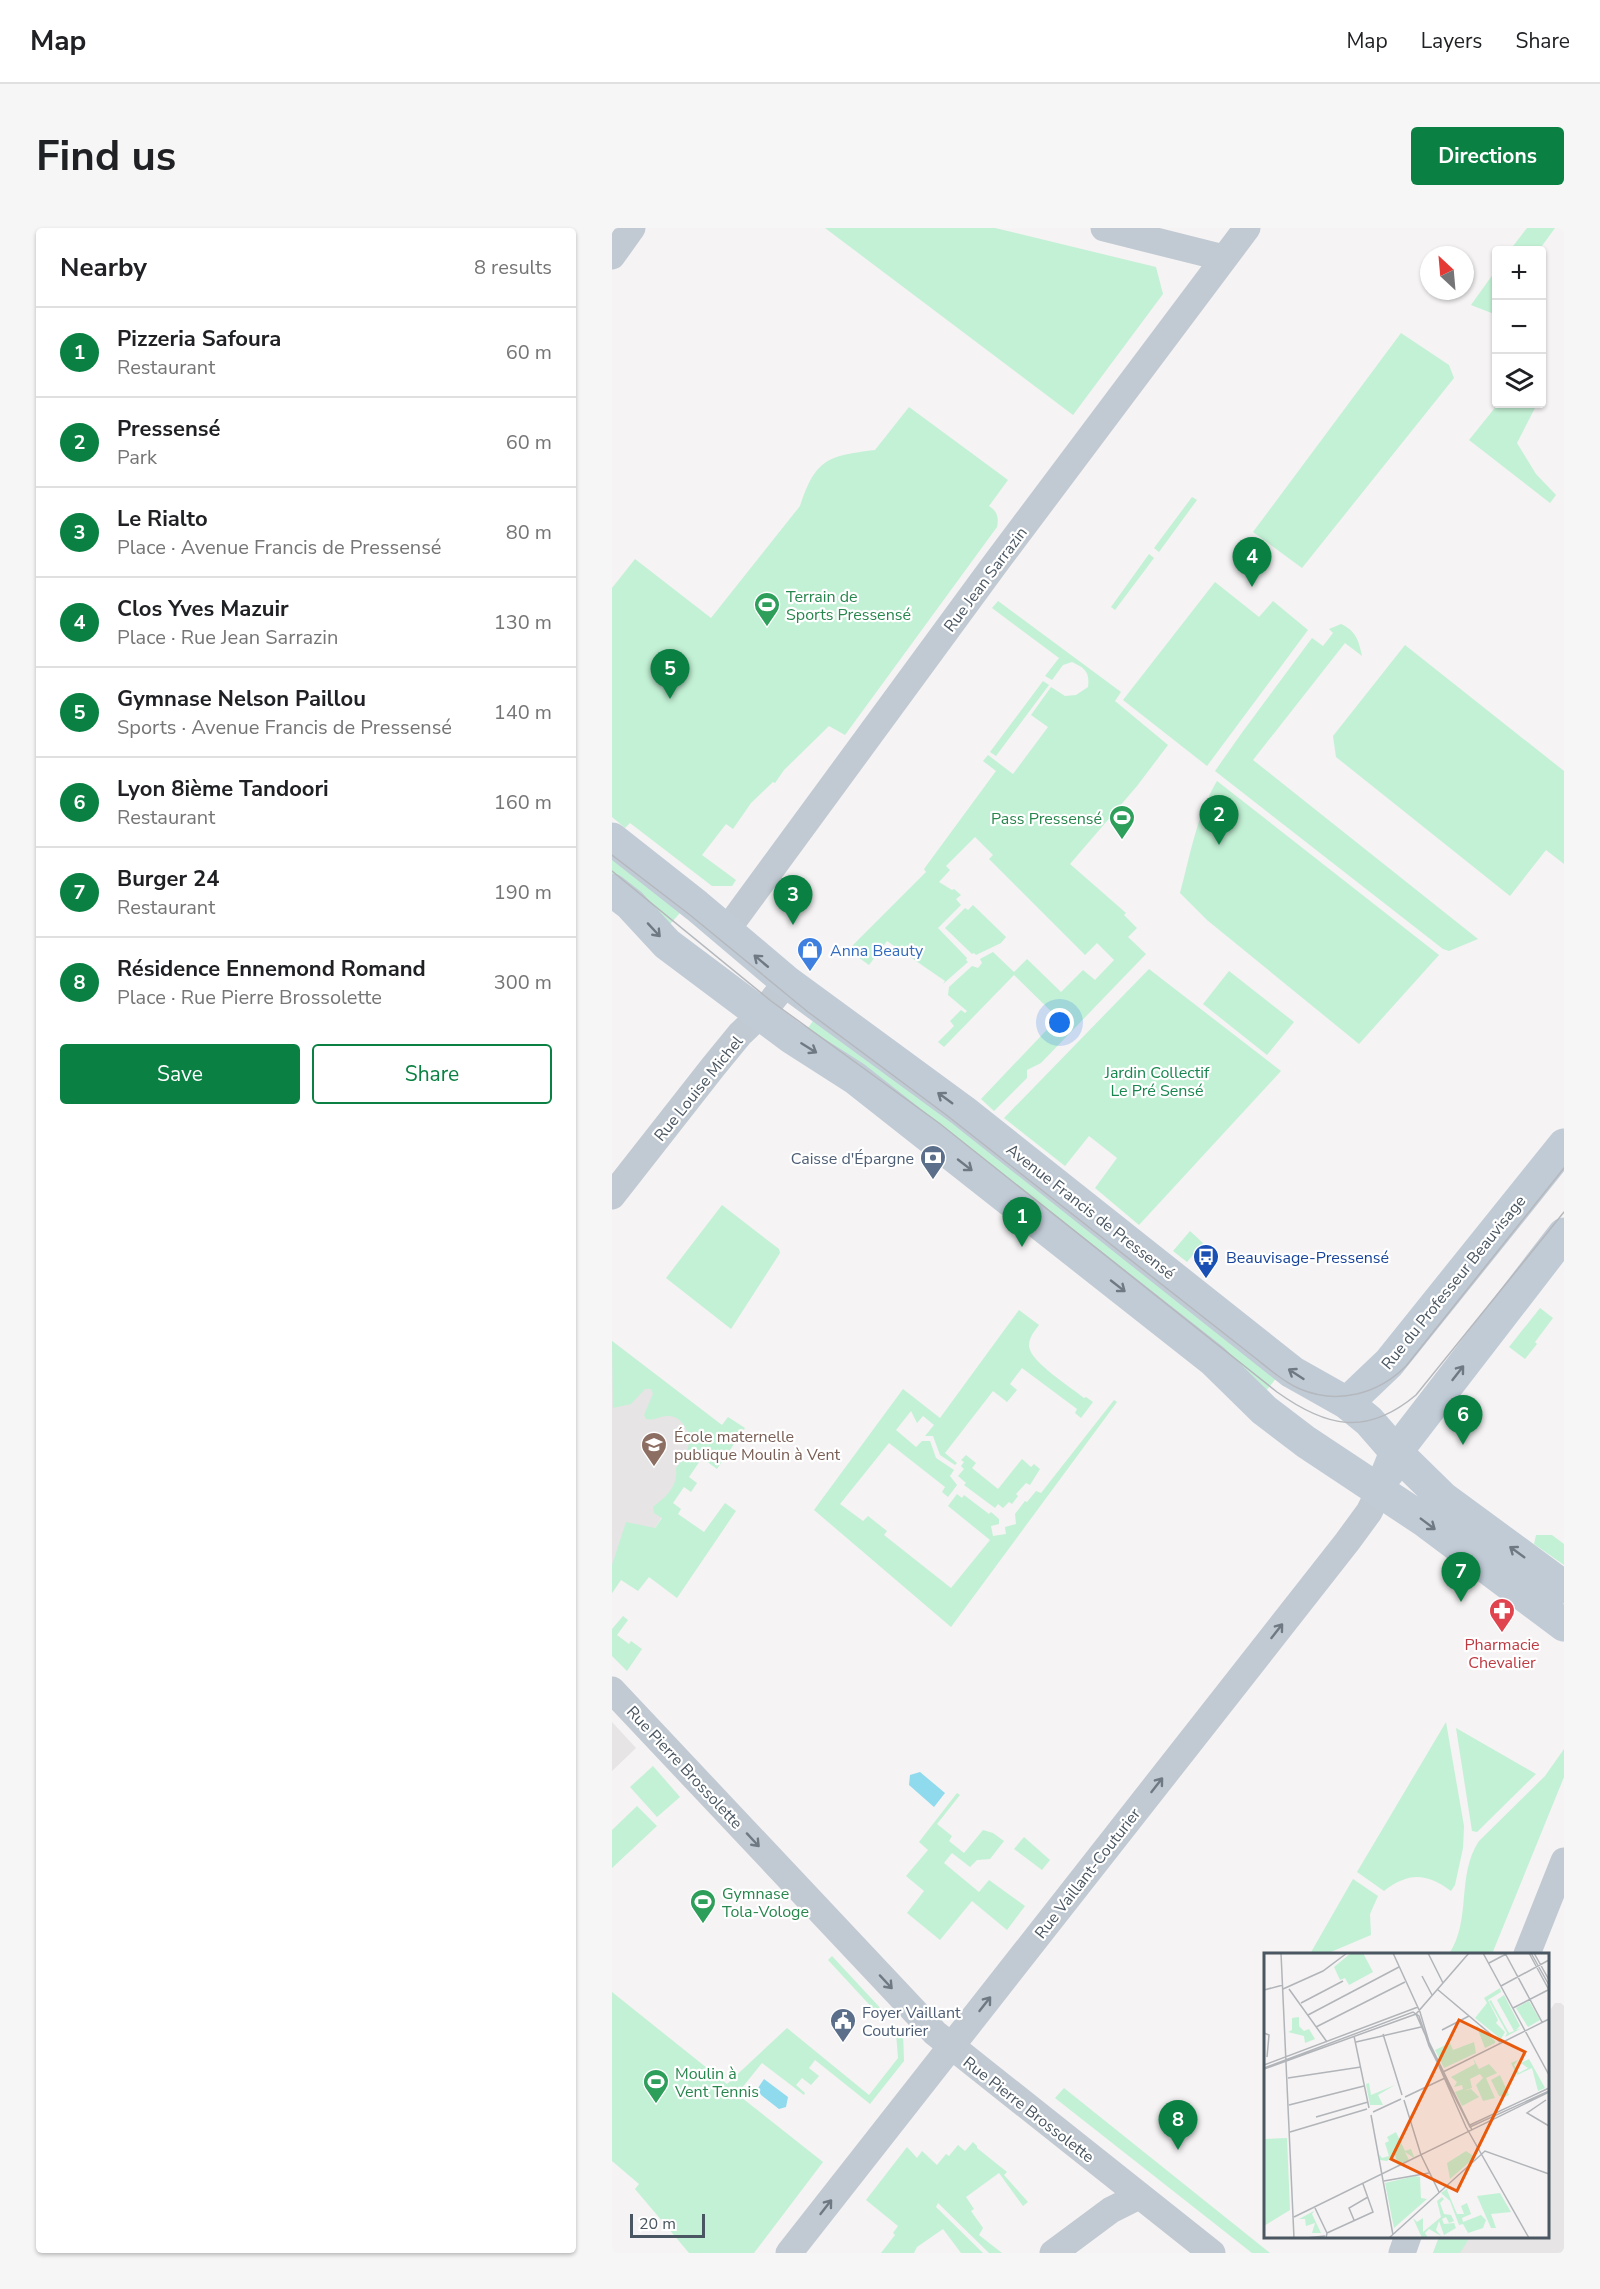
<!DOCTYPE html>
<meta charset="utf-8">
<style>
body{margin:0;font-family:"Nunito Sans",sans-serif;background:#f6f6f6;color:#202124}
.controls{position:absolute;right:18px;top:18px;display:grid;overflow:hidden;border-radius:6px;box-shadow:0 2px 4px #0004}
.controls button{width:54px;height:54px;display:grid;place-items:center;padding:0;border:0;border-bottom:2px solid #e0e0e0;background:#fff;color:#202124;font:30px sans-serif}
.compass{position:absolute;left:808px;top:18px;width:54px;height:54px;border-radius:50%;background:#fff;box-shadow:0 2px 4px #0004;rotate:334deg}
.scale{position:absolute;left:18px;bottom:15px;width:75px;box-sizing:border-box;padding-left:6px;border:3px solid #4a5661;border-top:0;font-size:16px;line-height:21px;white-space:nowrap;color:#4a5661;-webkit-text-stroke:4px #fff;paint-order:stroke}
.you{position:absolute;left:448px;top:795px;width:21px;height:21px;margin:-15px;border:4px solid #fff;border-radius:50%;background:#1a73e8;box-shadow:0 0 0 9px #1a73e833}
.badge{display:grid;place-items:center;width:39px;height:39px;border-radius:50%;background:#0b8043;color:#fff;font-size:20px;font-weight:700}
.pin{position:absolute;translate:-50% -50px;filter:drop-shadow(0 2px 3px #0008)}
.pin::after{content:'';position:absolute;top:32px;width:21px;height:18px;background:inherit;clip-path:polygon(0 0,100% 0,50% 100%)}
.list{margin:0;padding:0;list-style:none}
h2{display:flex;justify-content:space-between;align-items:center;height:78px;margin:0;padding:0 24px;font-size:26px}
h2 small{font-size:20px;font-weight:400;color:#757577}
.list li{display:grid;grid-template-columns:39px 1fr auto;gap:18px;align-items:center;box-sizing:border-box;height:90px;padding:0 24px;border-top:2px solid #e0e0e0}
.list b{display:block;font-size:22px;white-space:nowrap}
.list p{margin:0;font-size:20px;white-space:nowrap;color:#757577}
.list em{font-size:20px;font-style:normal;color:#757577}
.actions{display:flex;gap:12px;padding:18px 24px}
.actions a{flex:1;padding:14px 0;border:2px solid #0b8043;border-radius:6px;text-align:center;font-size:21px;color:#0b8043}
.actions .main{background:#0b8043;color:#fff}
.icon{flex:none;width:33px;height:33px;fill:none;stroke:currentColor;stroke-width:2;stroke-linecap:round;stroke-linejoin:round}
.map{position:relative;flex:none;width:952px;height:2025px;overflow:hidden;border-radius:6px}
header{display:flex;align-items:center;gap:36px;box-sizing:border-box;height:84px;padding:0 30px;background:#fff;border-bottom:2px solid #e0e0e0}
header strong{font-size:28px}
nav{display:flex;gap:33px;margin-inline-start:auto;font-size:21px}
.intro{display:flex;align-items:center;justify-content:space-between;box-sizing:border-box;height:144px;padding:0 36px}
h1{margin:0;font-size:42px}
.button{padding:15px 27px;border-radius:6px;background:#0b8043;color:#fff;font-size:21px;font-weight:700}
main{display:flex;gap:36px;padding:0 36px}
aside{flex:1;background:#fff;border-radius:6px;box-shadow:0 2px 4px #0004}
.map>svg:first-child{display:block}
</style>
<header>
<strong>Map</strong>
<nav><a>Map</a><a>Layers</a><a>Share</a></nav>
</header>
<div class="intro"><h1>Find us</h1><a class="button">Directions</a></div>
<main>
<aside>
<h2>Nearby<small>8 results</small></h2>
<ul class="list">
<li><span class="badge">1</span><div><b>Pizzeria Safoura</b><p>Restaurant</p></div><em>60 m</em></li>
<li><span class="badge">2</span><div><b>Pressensé</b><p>Park</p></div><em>60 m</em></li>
<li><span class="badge">3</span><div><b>Le Rialto</b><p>Place · Avenue Francis de Pressensé</p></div><em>80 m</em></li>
<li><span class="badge">4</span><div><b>Clos Yves Mazuir</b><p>Place · Rue Jean Sarrazin</p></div><em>130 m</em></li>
<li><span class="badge">5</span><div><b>Gymnase Nelson Paillou</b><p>Sports · Avenue Francis de Pressensé</p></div><em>140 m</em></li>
<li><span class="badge">6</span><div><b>Lyon 8ième Tandoori</b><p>Restaurant</p></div><em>160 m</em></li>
<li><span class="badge">7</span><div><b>Burger 24</b><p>Restaurant</p></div><em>190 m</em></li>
<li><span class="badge">8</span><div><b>Résidence Ennemond Romand</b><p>Place · Rue Pierre Brossolette</p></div><em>300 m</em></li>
</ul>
<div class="actions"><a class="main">Save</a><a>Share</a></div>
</aside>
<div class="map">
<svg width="952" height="2025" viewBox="0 0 952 2025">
<rect width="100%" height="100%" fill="#f5f3f3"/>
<!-- education -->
<path fill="#e6e4e5" d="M0,1113L110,1198L0,1365Z
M0,1494L24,1520L0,1543Z
M943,1775H949L952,1778V2025H821L827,2009L936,2008V1785Z"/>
<!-- green -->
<path fill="#c3f1d5" d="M213,0H383L544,39L551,66L461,187Z
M915,0H943L927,22H898Z
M884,42V82L882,86L859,77Z
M789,105L837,137L842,150L690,340L641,304Z
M886,176H925L905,215L924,246L944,267L938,275L857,212Z
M297,179L396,252L377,278C385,283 387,289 385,299L233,507L217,498L172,542L163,555L161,554L139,575L121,601L114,596L90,627L124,652L120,658H100L18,595L13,600L0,589V360L23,331L99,390L188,278C204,230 216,228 263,222Z
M580,269L585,272L547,324L542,320Z
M537,326L542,330L503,382L499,379Z
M603,354L647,389L661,373L696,402L595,538L511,472Z
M386,373L509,464L503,473L556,517L525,558L458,636L514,685L512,687L525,700L516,709L534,726L429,835L415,842V850L382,883L369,871L446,790L402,747L332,819L326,814L342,798L338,793L349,782L353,785L355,783L336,767L337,759L360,738L366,740L370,735L368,731L381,724L402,744L415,731L449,764L471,742L483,752L502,732L485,715L473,727L377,631L381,627L363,609L334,638L338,642L327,654L340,662L342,661L349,667L344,671L349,677L326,700L355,730L354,732L356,734L331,756L333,753L275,713L257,737L236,722L314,644L312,641L384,543L371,533L376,527L401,546L436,499L419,487L439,459L453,468L464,467L476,459C478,444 473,440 460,434L451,437L440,452L433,448L447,430L380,380Z
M729,396C744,403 747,413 750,428L733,415L641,532L866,711L837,723L831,721L603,543L629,506L700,410L711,418L721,405L717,401Z
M793,417L952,543V636L934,622L898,668L724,529L721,508Z
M431,453L437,457L384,528L378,524Z
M605,553L827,727L747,816L595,692L568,665C578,628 585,586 605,553Z
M0,621L73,679L54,701L0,650Z
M361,677L394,709L389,715L364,727L362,725L360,726L333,700L353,680L356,682Z
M537,741L669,843L527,997L483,960L505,930L477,908L453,938L392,890Z
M617,743L682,794L655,827L591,776Z
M206,786L669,1144L650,1168L188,811Z
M110,977L167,1021L168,1025L119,1101L54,1050Z
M578,1003L591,1015L575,1034L561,1023Z
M928,1080L941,1090L923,1114L925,1116L913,1131L897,1119Z
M407,1082L427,1097C422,1104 417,1109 417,1118C418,1134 460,1160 472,1170L474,1169L481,1174L469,1190L463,1185L465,1181L410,1140L398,1156L405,1162L395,1174L381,1163L333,1225L345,1235L343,1237L328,1227L321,1208H313L322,1197L311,1188L305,1195L299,1183L284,1202L304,1219L310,1213H318L324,1230L342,1242L338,1248L345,1257L336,1269L330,1264L333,1259L277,1215L228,1276L251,1293L256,1288L275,1303L272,1307L339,1360L378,1312L336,1278L345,1266L350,1270L352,1267L377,1286L379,1284L387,1291V1296L379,1298L381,1308L394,1306L393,1299L404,1296L403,1286L413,1273L415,1274L424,1263L429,1265L502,1172L505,1174L339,1399L202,1282L291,1161L328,1190Z
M0,1113L110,1197L116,1189L133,1200L105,1241L90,1230L77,1249L85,1255L79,1264L72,1259L61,1275L69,1281L66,1286L92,1304L113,1275L124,1283L65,1370L37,1349L26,1363L9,1352L0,1365V1337L14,1294L43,1300L50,1290L42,1285L41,1279C55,1268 66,1259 64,1240C68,1235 73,1229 75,1224C80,1210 74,1190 58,1188C49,1187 42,1193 34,1191L32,1187L41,1166L39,1161H33L19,1176L1,1180Z
M354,1227L364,1235L360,1240L386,1261L410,1231L419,1239L422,1236L428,1241L418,1257L414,1255L404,1266L406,1268L400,1276L397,1274L391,1280L386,1276L383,1280L352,1257L354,1255L346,1248L352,1241L349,1238L352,1234L349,1232Z
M924,1307H940L952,1316V1337L922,1316Z
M11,1388L16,1392L5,1407L17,1416L19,1413L30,1421L15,1443L0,1428V1401Z
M834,1494L852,1598L851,1620L843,1657L839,1663C814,1645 797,1644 772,1663L745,1644Z
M844,1500L924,1546L865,1604L860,1603Z
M952,1521V1549L880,1726H837C860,1692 844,1647 867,1613L933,1548Z
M41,1538L68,1569L45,1589L18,1559Z
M345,1565L348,1567L325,1596L340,1608L337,1613L352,1625L371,1602L381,1605L392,1613L378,1631L365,1632L358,1639L340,1625L332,1635L367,1664L377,1652L413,1678L395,1702L360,1673L328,1712L295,1685L312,1663L294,1648L316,1622L307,1614Z
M25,1578L45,1598L0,1640V1602Z
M412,1609L438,1632L430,1642L402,1621Z
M741,1651L766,1668L758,1686L759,1707L714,1726H698Z
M220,1728L272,1784L270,1786L265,1785L216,1732Z
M0,1764L115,1856L175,1800L257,1867L286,1830L284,1805L282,1802L285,1798L291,1804L292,1833L258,1876L203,1832L197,1840L207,1848L199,1857L190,1850L184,1857L193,1865L192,1867L150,1835L125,1866L211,1934L142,2025H77L23,1961L27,1956L0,1933Z
M452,1860L658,2025H640L443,1870Z
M361,1914L365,1918V1920L395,1944L392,1947L416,1974L411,1978L387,1945L354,1969L362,1981L359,1983L371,2000L367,2007L390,2025H377L326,1975L324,1979L371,2025H349L331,2001L305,2019L302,2025H269L283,2007L281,2005L286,1998L254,1972L295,1919L305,1930L310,1923L325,1937L334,1926L337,1928L346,1917L353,1923Z
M827,2009V2008L858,2009L848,2025H821Z"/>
<!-- water -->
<path fill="#90daee" d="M308,1544L333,1565L322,1579L297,1557L298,1547Z
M152,1851L176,1869L174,1879L167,1881L144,1863Z"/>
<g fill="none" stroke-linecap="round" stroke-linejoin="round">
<!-- street -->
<path stroke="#c1cad2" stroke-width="27" d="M492,0L612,30
M0,28L20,0
M114,703L383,336L635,0
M0,968L101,839L128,806L149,786L175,754
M0,1462L323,1805L600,2025
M915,1726L952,1633
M177,2025L735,1314L757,1284L768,1262
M441,2025L499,1982L527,1968
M790,2025L796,2008"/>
<!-- secondary -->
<path stroke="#c1cbd6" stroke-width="33" d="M0,611L85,678L175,754L351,883L680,1144L735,1175L757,1193L784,1224L831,1270L952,1359
M0,662L18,676L55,716L179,809L243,850L601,1132L652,1182L694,1214L813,1293L952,1397
M735,1175L777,1135L952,917
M776,1244L784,1224L952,1006"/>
<!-- tram -->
<path stroke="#b5b8bd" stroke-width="1.5" d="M0,627L78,687L196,784L333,886L642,1129C656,1140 671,1154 688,1161C726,1177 766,1166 794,1138L952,940
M0,643L159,773L327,895L665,1164C714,1199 754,1209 804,1167L952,984"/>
</g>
<!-- one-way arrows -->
<defs><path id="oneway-shaft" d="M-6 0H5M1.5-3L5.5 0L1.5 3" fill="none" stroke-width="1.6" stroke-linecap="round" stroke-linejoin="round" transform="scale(1.5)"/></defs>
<g stroke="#6e7984">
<use href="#oneway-shaft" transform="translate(42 702) rotate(47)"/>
<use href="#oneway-shaft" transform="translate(149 733) rotate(-140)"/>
<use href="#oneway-shaft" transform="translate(197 820) rotate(32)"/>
<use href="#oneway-shaft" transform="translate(333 870) rotate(-144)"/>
<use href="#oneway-shaft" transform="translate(353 937) rotate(38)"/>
<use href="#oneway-shaft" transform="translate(506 1058) rotate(38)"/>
<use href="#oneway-shaft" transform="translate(846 1145) rotate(-52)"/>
<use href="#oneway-shaft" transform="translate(684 1146) rotate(-147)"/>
<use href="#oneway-shaft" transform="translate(816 1296) rotate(37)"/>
<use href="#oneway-shaft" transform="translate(905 1324) rotate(-144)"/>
</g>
<g stroke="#6e7983">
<use href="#oneway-shaft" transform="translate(665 1403) rotate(-52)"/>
<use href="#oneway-shaft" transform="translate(545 1557) rotate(-52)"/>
<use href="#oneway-shaft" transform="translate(141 1612) rotate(47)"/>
<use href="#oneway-shaft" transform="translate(274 1754) rotate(47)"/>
<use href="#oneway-shaft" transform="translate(373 1776) rotate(-52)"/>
<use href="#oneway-shaft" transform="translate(214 1979) rotate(-52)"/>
</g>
<!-- icons -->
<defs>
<symbol id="stadium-pin" viewBox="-11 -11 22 30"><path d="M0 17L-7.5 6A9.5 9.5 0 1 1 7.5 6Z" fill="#2e9e5b" stroke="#fff"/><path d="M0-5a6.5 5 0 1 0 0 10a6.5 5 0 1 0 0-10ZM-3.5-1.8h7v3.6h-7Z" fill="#fff"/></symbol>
<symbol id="shop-pin" viewBox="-11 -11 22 30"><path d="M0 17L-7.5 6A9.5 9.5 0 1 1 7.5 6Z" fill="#3f7fe0" stroke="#fff"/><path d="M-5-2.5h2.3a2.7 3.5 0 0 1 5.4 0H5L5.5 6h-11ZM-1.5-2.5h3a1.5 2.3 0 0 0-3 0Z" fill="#fff"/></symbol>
<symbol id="bank-pin" viewBox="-11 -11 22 30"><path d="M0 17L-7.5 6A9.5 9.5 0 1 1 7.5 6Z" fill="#5c6f8a" stroke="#fff"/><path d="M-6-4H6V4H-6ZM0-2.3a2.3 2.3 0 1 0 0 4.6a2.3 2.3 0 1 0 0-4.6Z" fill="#fff"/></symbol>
<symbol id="bus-pin" viewBox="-11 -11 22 30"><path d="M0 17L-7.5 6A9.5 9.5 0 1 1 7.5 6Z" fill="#1a4fb4" stroke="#fff"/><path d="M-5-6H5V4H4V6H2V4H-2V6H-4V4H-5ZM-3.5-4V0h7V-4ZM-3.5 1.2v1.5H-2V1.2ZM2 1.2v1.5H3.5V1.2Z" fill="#fff"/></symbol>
<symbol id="school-pin" viewBox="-11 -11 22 30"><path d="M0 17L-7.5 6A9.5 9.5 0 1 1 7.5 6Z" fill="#8d6e63" stroke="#fff"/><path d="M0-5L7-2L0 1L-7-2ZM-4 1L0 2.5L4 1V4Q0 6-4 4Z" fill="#fff"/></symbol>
<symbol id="pharmacy-pin" viewBox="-11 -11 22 30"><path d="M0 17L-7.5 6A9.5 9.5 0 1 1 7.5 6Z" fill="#e0444e" stroke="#fff"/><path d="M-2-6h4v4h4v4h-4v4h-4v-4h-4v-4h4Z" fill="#fff"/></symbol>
<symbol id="civic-pin" viewBox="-11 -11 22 30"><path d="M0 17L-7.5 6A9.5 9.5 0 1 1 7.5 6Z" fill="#5c6f8a" stroke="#fff"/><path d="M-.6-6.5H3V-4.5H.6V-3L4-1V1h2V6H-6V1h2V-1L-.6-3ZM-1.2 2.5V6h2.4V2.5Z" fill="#fff"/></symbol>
</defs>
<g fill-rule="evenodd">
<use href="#stadium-pin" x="140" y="362" width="30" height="40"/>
<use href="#stadium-pin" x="495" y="575" width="30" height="40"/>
<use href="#shop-pin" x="183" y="707" width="30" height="40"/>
<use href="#bank-pin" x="306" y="915" width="30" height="40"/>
<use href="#bus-pin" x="579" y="1014" width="30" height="40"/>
<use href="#school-pin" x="27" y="1202" width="30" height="40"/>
<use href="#pharmacy-pin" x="875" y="1368" width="30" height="40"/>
<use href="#stadium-pin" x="76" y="1659" width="30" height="40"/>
<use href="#civic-pin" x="216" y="1778" width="30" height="40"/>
<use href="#stadium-pin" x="29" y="1839" width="30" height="40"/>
</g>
<g text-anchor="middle" stroke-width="4.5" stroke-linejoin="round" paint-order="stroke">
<!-- street labels -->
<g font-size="16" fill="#4a5661" stroke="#fff">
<text transform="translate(373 351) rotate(-53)" y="6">Rue Jean Sarrazin</text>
<text transform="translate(86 860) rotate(-51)" y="6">Rue Louise Michel</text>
<text transform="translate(479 983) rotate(38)" y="6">Avenue Francis de Pressensé</text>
<text transform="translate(841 1054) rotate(-51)" y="6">Rue du Professeur Beauvisage</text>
<text transform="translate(73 1539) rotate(47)" y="6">Rue Pierre Brossolette</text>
<text transform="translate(475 1645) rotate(-52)" y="6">Rue Vaillant-Couturier</text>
<text transform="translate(417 1881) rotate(38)" y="6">Rue Pierre Brossolette</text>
</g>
<!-- leisure labels -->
<g font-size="16" fill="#27864d" stroke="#fff" text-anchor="start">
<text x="174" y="374">Terrain de<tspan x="174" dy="18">Sports Pressensé</tspan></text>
<text x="490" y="596" text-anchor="end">Pass Pressensé</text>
<text x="110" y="1671">Gymnase<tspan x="110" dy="18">Tola-Vologe</tspan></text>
<text x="63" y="1851">Moulin à<tspan x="63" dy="18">Vent Tennis</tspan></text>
</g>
<!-- shop labels -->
<g font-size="16" fill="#366cbe" stroke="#fff" text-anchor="start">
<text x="218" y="728">Anna Beauty</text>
</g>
<!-- park labels -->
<g font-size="16" fill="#17864f" stroke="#fff">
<text x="545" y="850">Jardin Collectif<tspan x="545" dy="18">Le Pré Sensé</tspan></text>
</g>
<!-- service labels -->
<g font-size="16" fill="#4e5e75" stroke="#fff" text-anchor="end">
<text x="302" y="936">Caisse d'Épargne</text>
<text x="250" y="1790" text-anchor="start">Foyer Vaillant<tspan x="250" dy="18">Couturier</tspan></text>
</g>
<!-- transit labels -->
<g font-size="16" fill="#164399" stroke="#fff" text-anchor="start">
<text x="614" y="1035">Beauvisage-Pressensé</text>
</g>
<!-- education labels -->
<g font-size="16" fill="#785e54" stroke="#fff" text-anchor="start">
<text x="62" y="1214">École maternelle<tspan x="62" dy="18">publique Moulin à Vent</tspan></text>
</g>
<!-- health labels -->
<g font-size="16" fill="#be3a42" stroke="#fff">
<text x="890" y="1422">Pharmacie<tspan x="890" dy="18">Chevalier</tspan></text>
</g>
</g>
<!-- overview -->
<g transform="translate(652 1725)">
<rect width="285" height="285" fill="#f5f3f3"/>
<path d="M87,0H99L109,19L85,32L81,25L76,27L70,14ZM236,35L237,39L224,47L234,67L232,70L241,79L237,86L211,65L223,50L220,45ZM239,41L227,47L229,51L245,80L250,78L233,47L240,42L256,73L252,77L258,75L241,84L243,80L225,48ZM265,48L276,67L264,74L252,55ZM35,64V73L40,78L45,76L51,86L41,90L40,83L24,79L28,77V65ZM212,72L231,88V90L221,95ZM210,89L212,100L180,115L171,97L186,90L189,97ZM209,105L215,116L225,111L233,120L222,125L231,145L219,148L212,132L219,125L216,121L206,126L208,135L199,138L207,136L215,144L198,153L191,139L199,136L198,132L190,134L193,129L187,124L211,111ZM265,106L281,135L274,138L268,115L253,122L247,110L254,107L250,112L255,120L264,115L257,110ZM236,122L245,142L240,144L235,143L227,127ZM105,130L107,142L131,132L114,142L119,152H106L102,131ZM132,179L141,198L147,196L150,204L155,201L150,205L141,199L145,207L134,212L131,202L123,208L116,207L115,201L118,205L125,203L121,190L125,188L123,184ZM23,185L26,257L0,273V186ZM202,198L211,204L186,226L183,210ZM151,223L156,224L157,245L163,246L130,275L121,230ZM188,232L183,237L193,261H200L197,253L203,250L207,261L198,265L199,269L217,262L222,267L219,275L204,280L199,271L195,272L186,248L177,240ZM236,240L247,259L227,261L232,275H227L213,243ZM178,244L180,246L176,250L180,261L187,262L190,268L185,270L182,264L178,266L180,271L190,270L192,275L180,282L175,268L172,277L177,283L165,276L161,280L164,285H158L149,265L153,269L159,265V279L177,264L173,248ZM50,258L48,261L57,280H48L51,270L42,273L41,266H35Z" fill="#c3f1d5"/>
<path fill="none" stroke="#b1b4b9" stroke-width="1.5" d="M17,0L30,285M129,0L156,59L165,89L208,177M164,0L179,30M219,0L285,122M241,0L278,69M265,0L285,37M267,0L285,32M270,0L285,27M225,10L244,0M158,23L168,42M237,33L285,7M19,36L59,18L83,0M25,36L63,89M173,36L236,89M0,37L19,32M37,50L79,28M249,55L284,37M152,61L202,174L265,285M44,62L135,14M52,74L141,29M178,77L205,63M0,80L5,82L3,104M119,81L138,142M90,83L105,155M92,89L157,74M0,112L154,54M0,115L149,59L155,63L165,93L206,174L285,138M0,116L152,61L205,0M179,119L285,66M24,125L97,114M141,144L181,125M140,147L157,202L175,239M282,147L263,160L285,173M25,152L100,133M109,159L137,146M107,162L129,282M52,164L104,149M206,172L285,135M26,179L103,156M120,228L165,220M51,255L63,280L62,285M30,264L285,139M90,267L85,255L104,244M63,280L109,259L99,231M42,285L61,283M125,285L221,198L285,221"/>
<path fill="#e8590c" fill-opacity="0.15" stroke="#e8590c" stroke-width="3" d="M195,67L261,99L193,238L127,206Z"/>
<rect width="285" height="285" fill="none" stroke="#4a5661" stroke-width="3"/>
</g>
</svg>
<div class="controls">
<button>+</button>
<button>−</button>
<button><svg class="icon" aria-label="layers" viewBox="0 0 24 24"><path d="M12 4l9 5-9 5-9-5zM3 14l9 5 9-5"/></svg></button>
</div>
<svg class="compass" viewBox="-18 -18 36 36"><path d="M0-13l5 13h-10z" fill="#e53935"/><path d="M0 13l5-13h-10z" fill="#757577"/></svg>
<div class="scale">20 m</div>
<div class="you"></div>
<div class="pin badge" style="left:410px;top:1019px">1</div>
<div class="pin badge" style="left:607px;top:617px">2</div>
<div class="pin badge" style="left:181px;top:697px">3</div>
<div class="pin badge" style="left:640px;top:359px">4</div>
<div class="pin badge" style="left:58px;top:471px">5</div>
<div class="pin badge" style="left:851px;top:1217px">6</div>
<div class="pin badge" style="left:849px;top:1374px">7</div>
<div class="pin badge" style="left:566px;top:1922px">8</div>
</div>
</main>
